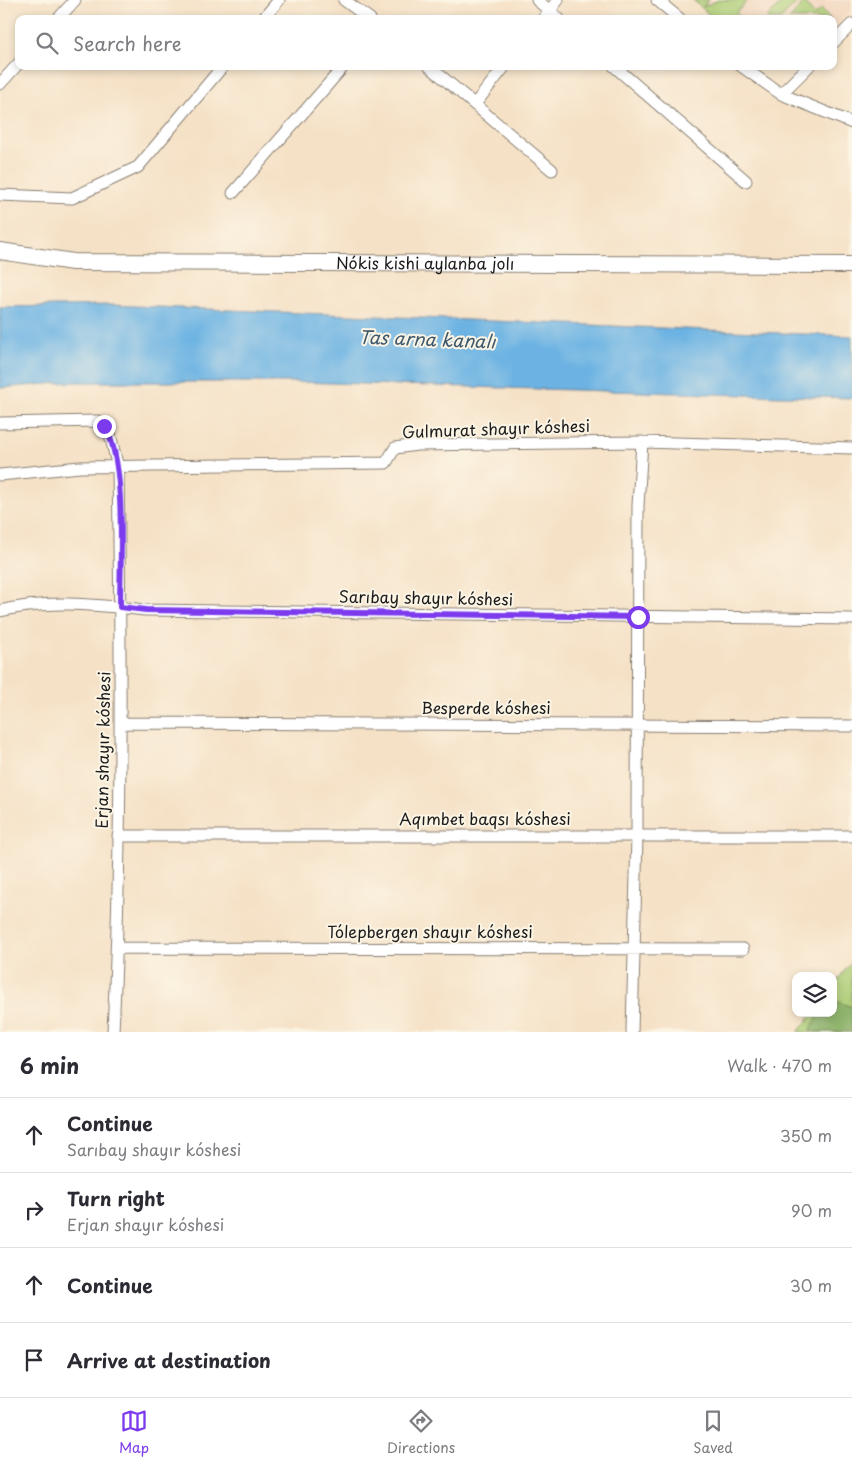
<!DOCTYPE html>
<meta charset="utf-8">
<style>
body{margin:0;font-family:"Playpen Sans",sans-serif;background:#f7f7f7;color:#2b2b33}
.controls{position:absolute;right:15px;bottom:15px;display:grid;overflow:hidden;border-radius:10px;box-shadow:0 2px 8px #0003}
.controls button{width:45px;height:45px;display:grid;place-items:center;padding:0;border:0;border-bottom:1px solid #e1e1e2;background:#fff;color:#2b2b33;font:25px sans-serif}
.stop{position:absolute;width:15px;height:15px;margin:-11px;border:4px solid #7c3aed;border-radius:50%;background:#fff}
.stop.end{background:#7c3aed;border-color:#fff;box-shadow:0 1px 5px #0008}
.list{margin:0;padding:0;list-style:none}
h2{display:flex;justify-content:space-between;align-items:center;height:65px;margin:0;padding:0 20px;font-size:21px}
h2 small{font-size:16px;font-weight:400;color:#7c7c81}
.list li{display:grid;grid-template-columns:32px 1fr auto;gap:15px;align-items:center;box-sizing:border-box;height:75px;padding:0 20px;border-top:1px solid #e1e1e2}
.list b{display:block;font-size:19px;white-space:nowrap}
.list p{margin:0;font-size:16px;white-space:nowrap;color:#7c7c81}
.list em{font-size:16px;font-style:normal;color:#7c7c81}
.icon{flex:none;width:28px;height:28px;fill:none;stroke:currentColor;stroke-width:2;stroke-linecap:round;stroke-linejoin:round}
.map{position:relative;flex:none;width:852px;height:1032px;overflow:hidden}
.search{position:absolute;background:#fff;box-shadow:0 2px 8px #0003;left:15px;right:15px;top:15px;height:55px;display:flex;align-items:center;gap:12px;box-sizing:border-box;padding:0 18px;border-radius:10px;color:#7c7c81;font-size:19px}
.sheet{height:365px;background:#fff}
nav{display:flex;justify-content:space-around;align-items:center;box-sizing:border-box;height:70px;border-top:1px solid #e1e1e2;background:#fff;font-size:14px;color:#7c7c81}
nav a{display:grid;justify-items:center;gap:2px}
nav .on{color:#7c3aed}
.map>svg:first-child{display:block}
</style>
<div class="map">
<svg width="852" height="1032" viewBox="0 0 852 1032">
<rect width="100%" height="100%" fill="#fcf5e5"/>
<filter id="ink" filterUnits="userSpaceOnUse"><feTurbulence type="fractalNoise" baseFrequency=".02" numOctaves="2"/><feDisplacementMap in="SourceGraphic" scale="10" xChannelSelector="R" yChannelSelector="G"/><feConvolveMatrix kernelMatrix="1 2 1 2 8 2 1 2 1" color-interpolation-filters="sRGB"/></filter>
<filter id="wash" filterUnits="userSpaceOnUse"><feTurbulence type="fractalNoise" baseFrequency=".0096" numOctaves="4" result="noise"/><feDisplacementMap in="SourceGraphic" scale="20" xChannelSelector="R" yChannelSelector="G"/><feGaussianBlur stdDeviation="1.12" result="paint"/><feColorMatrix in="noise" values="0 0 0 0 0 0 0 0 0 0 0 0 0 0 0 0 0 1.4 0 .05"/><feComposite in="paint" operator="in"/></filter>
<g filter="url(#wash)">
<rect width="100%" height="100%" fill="#f5e1c6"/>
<!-- built -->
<path fill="#f2d5be" d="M709,0H852V8L833,28V19H714L701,8Z"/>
<!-- green -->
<path fill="#accc74" stroke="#647448" d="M693,0H708L703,7L718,0H748L736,13L742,19H714Z
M784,0H799L781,19H766Z
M804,3L815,15L821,9L831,19H789Z
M852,961V1032H798L813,1013H833V986Z"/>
<!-- forest -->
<path fill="#89b066" stroke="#526641" d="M833,1000L852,1007V1032H809L820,1013H833Z"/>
<!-- water -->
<path fill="#6cb3e3" stroke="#446880" d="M110,305L852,336V398L294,382H72L0,388V307Z"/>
</g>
<g filter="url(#ink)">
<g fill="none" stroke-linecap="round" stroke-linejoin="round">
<defs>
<path id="street" d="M344,0L370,19
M537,0L559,19
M657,0L680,19
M58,19L75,0
M263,19L279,0
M543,19L558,0
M833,43L852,24
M429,66L552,170
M614,66L746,181
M741,66L781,94L852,123
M0,84L19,63
M781,94L809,66
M475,104L505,66
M233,193L344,66
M0,195L72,198L138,167L223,66
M0,423L98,421L110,434L118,468C121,656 122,844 113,1032
M0,475L80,467L386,463L395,448L417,445L642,442L852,448
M0,611C48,599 97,605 146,610L852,619
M121,723L852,726
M118,836H852
M117,948L743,949
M632,1032L637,835L638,506L642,442"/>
<g id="secondary">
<path id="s1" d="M0,251L73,262L852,265"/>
</g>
</defs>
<!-- street casing -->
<use href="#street" stroke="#887e71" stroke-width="13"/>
<!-- secondary casing -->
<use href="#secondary" stroke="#887e71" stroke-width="18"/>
<!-- street -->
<use href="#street" stroke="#fff" stroke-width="11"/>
<!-- secondary -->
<use href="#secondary" stroke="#fff" stroke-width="16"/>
</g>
</g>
<g fill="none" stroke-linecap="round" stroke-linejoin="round" filter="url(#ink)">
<!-- route -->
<path stroke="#7c3aed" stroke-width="6" d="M104,426C127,458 120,564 120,607L146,610L638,617"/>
</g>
<g text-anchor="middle" stroke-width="4" stroke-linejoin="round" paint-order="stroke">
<!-- street labels -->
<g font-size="16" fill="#1c1c1c" stroke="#fcf5e5">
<text dy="6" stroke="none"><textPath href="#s1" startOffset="426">Nókis kishi aylanba jolı</textPath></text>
<text transform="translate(496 429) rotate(-2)" y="6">Gulmurat shayır kóshesi</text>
<text transform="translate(426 598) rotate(1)" y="6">Sarıbay shayır kóshesi</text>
<text x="486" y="714">Besperde kóshesi</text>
<text transform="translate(103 750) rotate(-89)" y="6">Erjan shayır kóshesi</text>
<text x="485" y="825">Aqımbet baqsı kóshesi</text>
<text x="430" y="938">Tólepbergen shayır kóshesi</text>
</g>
<!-- water labels -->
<g font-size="18" font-style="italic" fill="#3c586c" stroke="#fcf5e5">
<text transform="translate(427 340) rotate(2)" y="6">Tas arna kanalı</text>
</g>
</g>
</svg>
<div class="controls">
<button><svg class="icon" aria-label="layers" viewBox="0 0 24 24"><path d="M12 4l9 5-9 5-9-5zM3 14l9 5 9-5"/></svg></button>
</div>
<div class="stop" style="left:638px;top:617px"></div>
<div class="stop end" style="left:104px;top:426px"></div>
<div class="search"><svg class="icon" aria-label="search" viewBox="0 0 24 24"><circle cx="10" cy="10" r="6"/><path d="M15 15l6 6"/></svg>Search here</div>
</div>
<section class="sheet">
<h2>6 min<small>Walk · 470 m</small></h2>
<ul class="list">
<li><svg class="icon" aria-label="ahead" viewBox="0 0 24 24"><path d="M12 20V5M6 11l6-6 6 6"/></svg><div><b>Continue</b><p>Sarıbay shayır kóshesi</p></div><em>350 m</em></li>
<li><svg class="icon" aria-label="right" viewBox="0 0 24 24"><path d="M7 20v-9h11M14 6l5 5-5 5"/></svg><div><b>Turn right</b><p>Erjan shayır kóshesi</p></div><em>90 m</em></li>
<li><svg class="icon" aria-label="ahead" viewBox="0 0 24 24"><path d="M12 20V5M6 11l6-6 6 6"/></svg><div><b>Continue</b></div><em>30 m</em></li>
<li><svg class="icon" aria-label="arrive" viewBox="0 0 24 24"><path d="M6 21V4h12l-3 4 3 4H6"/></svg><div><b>Arrive at destination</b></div></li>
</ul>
</section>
<nav>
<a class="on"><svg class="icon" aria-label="map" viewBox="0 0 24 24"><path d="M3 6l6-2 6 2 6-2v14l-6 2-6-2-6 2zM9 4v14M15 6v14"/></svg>Map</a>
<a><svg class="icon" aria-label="directions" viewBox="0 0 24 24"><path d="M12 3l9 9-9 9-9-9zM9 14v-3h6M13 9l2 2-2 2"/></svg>Directions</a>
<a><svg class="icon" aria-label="saved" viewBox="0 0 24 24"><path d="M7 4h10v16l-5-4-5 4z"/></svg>Saved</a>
</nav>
